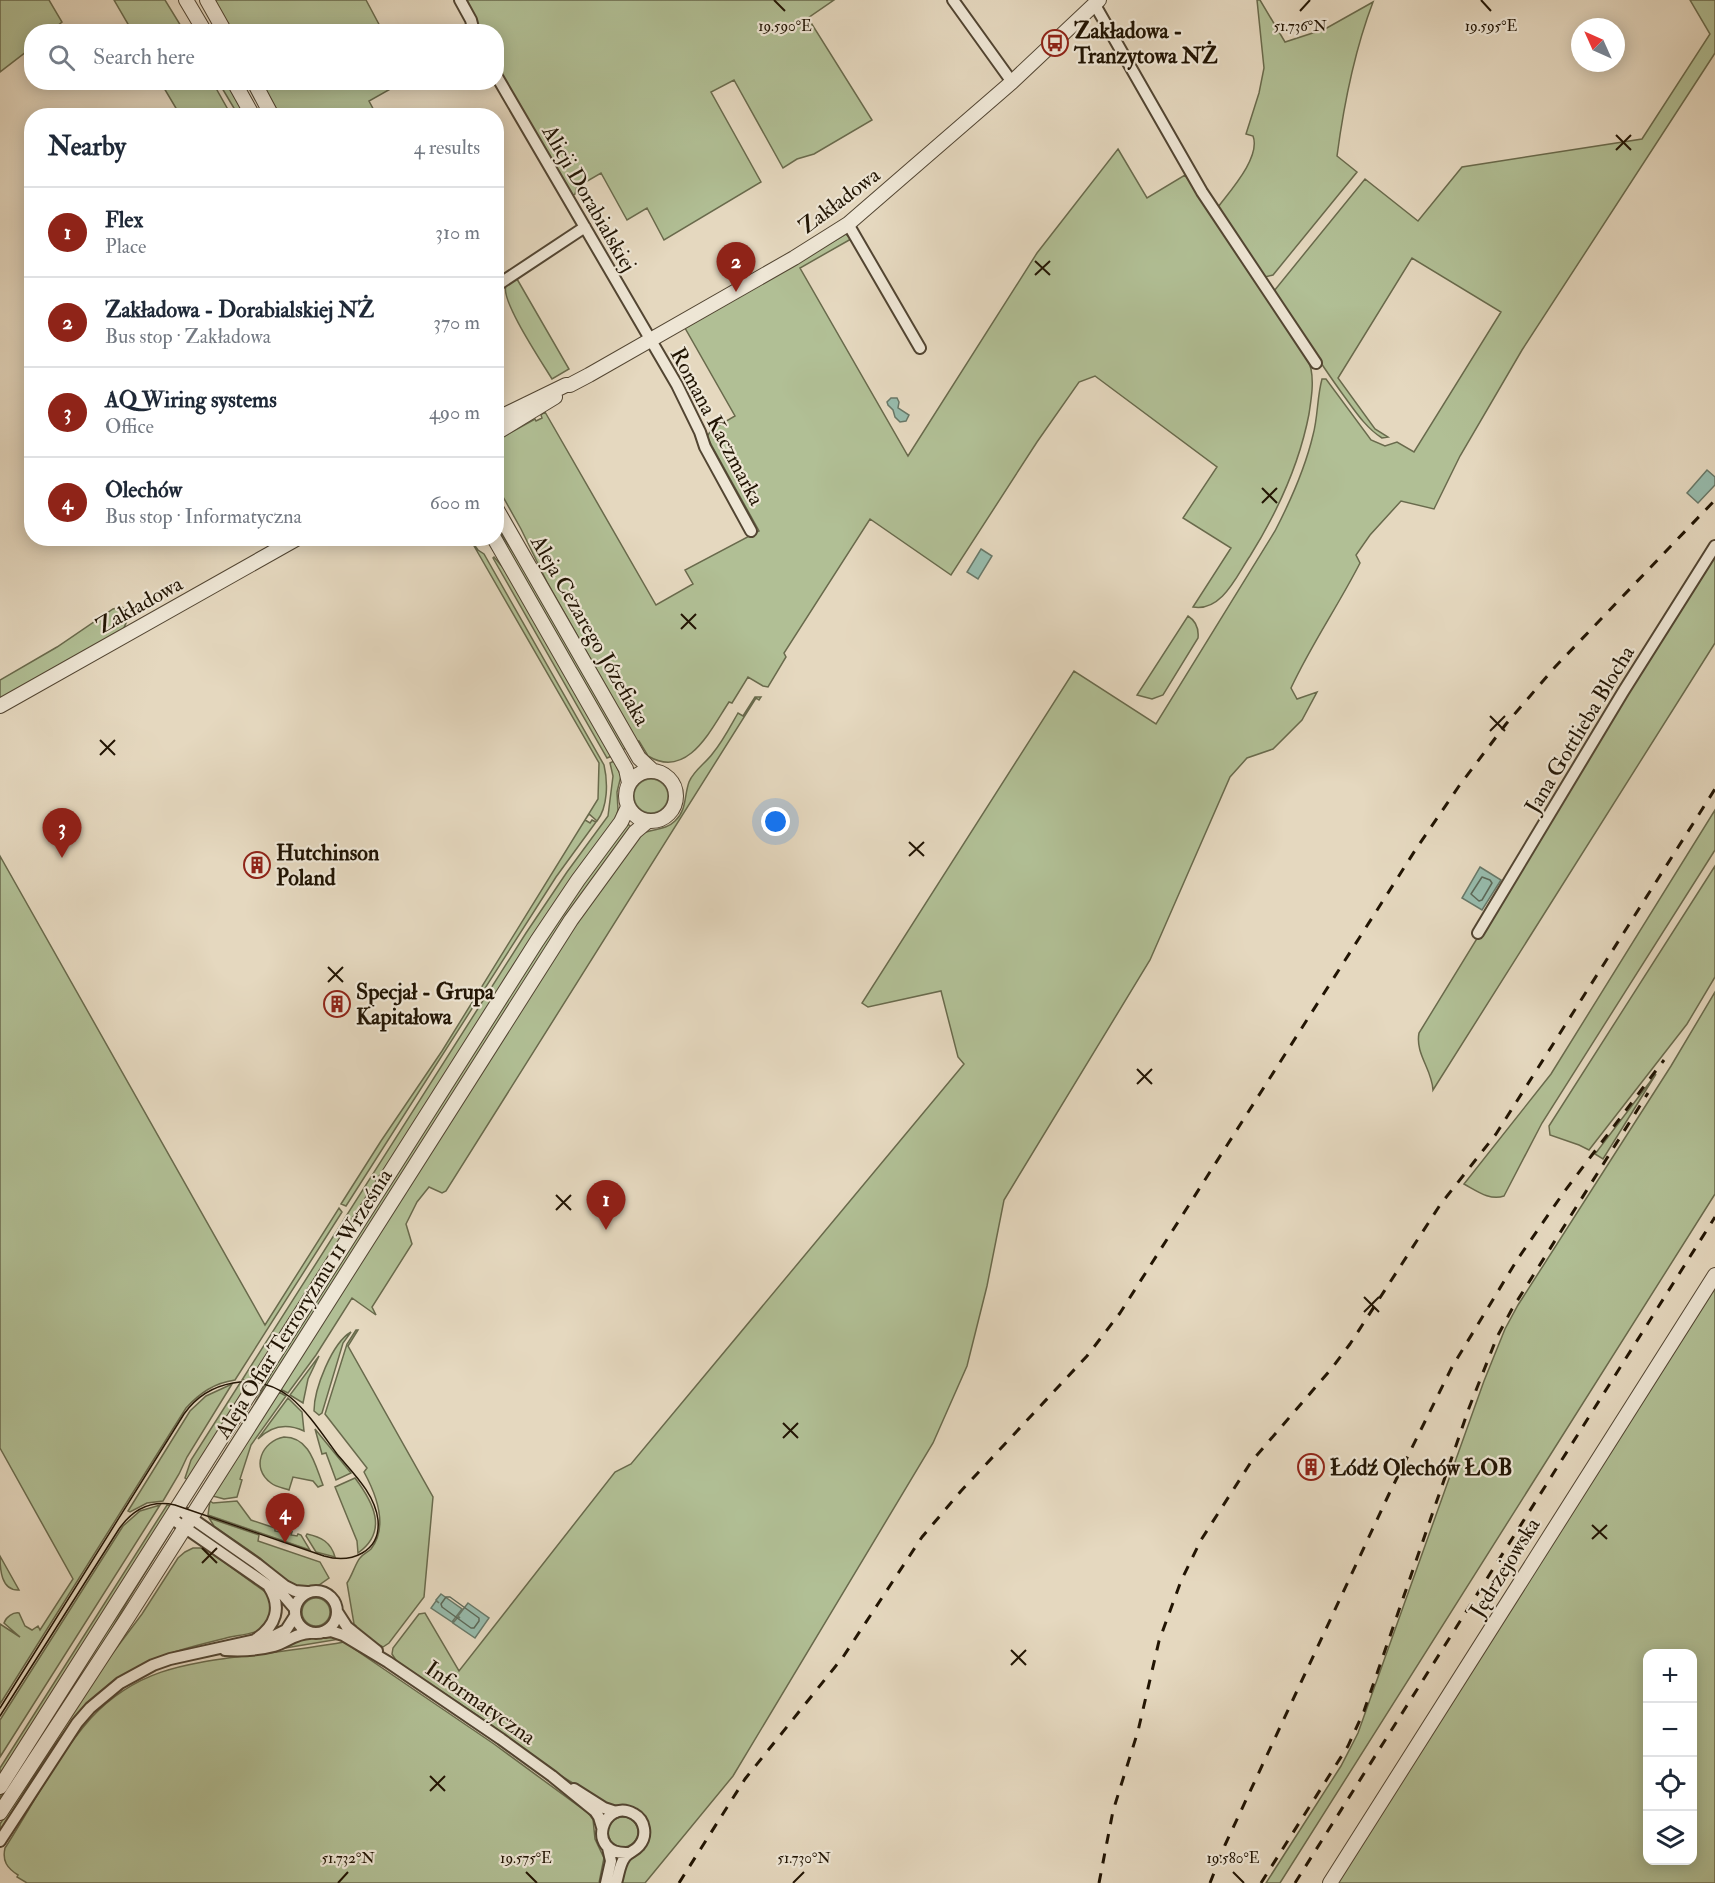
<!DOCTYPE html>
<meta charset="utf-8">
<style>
body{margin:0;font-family:"IM FELL Double Pica",serif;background:#f6f6f7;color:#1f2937}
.controls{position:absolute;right:18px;bottom:18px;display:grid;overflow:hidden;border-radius:12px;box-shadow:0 3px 15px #0003}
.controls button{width:54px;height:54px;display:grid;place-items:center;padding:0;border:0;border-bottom:2px solid #e0e1e3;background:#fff;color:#1f2937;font:30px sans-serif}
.compass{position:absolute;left:1571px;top:18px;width:54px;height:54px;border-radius:50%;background:#fff;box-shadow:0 3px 15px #0003;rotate:315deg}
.you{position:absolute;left:776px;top:822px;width:21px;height:21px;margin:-15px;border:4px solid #fff;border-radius:50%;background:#1a73e8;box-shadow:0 0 0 9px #1a73e833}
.badge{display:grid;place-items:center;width:39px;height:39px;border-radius:50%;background:#8f2418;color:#fff;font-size:20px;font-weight:700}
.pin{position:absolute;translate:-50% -50px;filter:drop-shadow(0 2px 3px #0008)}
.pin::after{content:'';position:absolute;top:32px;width:21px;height:18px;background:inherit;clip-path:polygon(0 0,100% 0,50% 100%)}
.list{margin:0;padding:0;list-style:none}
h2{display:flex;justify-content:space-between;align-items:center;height:78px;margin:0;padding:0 24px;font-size:26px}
h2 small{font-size:20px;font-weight:400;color:#747a83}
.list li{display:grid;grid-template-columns:39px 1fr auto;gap:18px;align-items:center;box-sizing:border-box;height:90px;padding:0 24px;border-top:2px solid #e0e1e3}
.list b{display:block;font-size:22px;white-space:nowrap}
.list p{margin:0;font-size:20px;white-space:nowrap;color:#747a83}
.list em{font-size:20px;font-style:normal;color:#747a83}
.icon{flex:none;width:33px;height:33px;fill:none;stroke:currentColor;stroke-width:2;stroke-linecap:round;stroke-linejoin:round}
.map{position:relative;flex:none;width:1715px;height:1883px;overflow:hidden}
.search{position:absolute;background:#fff;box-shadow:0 3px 15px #0003;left:24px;top:24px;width:480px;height:66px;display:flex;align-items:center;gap:15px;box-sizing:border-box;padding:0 21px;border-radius:24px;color:#747a83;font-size:22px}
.panel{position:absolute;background:#fff;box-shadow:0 3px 15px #0003;left:24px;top:108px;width:480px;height:438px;border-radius:24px}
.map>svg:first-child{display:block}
</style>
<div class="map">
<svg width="1715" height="1883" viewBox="0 0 1715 1883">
<rect width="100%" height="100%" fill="#e5d8bf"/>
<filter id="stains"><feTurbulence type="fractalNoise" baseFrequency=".00333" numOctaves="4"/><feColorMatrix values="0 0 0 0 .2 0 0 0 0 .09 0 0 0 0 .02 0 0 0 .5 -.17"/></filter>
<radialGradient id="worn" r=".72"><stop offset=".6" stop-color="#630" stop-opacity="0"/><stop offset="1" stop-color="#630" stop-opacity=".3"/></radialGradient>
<!-- green -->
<path fill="#b1bf95" stroke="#696a4c" stroke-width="1.5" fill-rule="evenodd" d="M0,0H49L62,22L51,31L32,32L31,48L0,72Z
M114,0H165L184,31H132Z
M214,0H366L382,30L379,32L232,31Z
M463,0H834L808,18L872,120L814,154L797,159L783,168L734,80L711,92L761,182L664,240L647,208L627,220L601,173L577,187L575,194L572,196L497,69L496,32L477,31Z
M1257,0H1260L1285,42L1325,29L1373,2C1354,52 1344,103 1337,156L1357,172L1273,275L1265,277L1218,207C1230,191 1261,157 1253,136L1246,134L1259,93L1264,68Z
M1690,0H1715V53L1522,350L1460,456L1434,509L1401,501L1370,535L1356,555L1360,563C1338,606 1311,645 1291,688L1297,699L1317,692L1302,720L1273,749L1247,758L1230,777L1150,960L1004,1200L987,1286L967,1366L933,1443L733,1776L645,1883H619L623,1866L649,1830L647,1821L638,1810L628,1806H610L555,1772L489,1723L397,1662L392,1654L393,1648L419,1614L425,1613L459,1671L615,1472L631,1464L964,1064L958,1057L941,991L868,1007L862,1003L1074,671L1156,724L1275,531C1291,500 1305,469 1313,435C1318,417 1317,397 1322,379H1326L1371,440L1385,446L1397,442L1414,452L1501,312L1412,258L1338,378L1375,429L1388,437L1382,438C1366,428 1355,411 1344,396C1319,362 1297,326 1274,291L1365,179L1418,221L1462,167L1642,139L1710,34Z
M161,83H213L231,115H180Z
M219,83H227L245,115H238Z
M261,83H401L369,101L377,116L280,115Z
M1118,149L1147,198L1185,175C1215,219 1244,263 1274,307C1285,324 1306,349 1311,369C1314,384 1311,400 1309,414C1299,466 1278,511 1250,556C1237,575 1222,612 1193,607L1231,548L1183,518L1217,467L1095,376L1079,382L1037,442L951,575L870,519L784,653L786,657L768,687L763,686L748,677L732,703L729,702C711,729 688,780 648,756L639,741H637L547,582L521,529L497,486L496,441L535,419L536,421L542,418L541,415L545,412L656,605L693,584L685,570L759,531L707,437L711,430L735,416L685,328L846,234L851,239L800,268L908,456L1037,253Z
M517,279L569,369L552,379C543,364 500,300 506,286C507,282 514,281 517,279Z
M496,526L535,586L627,747L621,751L497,532Z
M470,539L478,550L484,554L604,765C608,782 608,807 597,821L589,814L585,820L590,823L592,820L596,822L556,877L346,1206L341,1204L381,1141L442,1051L598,799L599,763Z
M1715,551V643L1433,1090C1432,1069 1415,1054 1419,1033Z
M494,557L505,570L612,756L607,758L493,558Z
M122,607L127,611C129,619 126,623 123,630L0,700V680L57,647L113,609Z
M1188,616C1196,621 1199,628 1198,638L1163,695L1152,699L1137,695Z
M755,697H761L759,700L756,698L446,1191L442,1193L429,1187L417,1202L406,1224L412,1244L372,1307L376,1315L352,1298L316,1355L288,1393L280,1389L576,924L641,834C653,828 665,831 675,821C687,810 684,796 689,782C694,770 706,763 713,753C723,741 730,727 738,713L743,716Z
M614,761L621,776L617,792L618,810L616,818L573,876L251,1380H242L526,933L567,872L608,816L613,776L610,763Z
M634 796a17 17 0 1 1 34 0a17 17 0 1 1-34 0Z
M1715,810V850L1542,1123L1504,1196C1490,1201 1477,1191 1464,1184L1551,1074Z
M627,823L631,827L203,1490L201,1489L254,1405L281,1355L542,944L582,883Z
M0,856L265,1325L339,1208L342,1212L235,1380C214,1383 200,1393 186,1408L0,1704V1624L20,1637L4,1623C6,1617 13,1612 19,1613L25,1626L32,1630L38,1626L40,1630L73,1579L0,1448Z
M1715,866V977L1687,1024L1589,1150L1579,1145L1550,1135L1549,1126Z
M1715,992V1194L1280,1883H1266L1341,1766L1358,1733L1484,1381L1505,1329L1518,1305L1671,1066Z
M1656,1074L1603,1159L1595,1154Z
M1715,1283V1883H1337ZM1648,1654H1692V1860H1648Z
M356,1330H358L348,1346L433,1497L424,1597L389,1643L383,1647L373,1642L355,1629L356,1626L354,1624L347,1583C352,1576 356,1562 360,1558C363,1554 368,1552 371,1549C389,1526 376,1494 364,1472L367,1468L325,1414L347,1344Z
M351,1332L343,1343L322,1413L319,1415L314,1411C314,1389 332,1343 351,1332Z
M319,1356L308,1379L303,1403L290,1395Z
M240,1383H249L188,1480L185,1478L191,1460Z
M232,1384L187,1457L179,1474L163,1501L147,1503L130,1512L128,1511L190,1411L206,1396Z
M279,1392L286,1396L251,1445L240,1479L242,1480L237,1497L224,1499L213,1496Z
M288,1398L302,1412L304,1431C287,1423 271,1426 258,1439Z
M315,1429L351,1473L336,1480L326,1453L322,1454Z
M284,1437C310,1437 315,1465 323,1485L318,1487L313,1481L293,1477L289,1490C283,1488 276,1487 271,1483C250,1468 262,1441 284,1437Z
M355,1478C373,1502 389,1531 358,1553L357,1541L335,1487Z
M210,1501L213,1503L237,1501L251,1520L275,1528V1531L280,1532L281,1530H284L283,1533L289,1534L292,1532L291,1535L297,1536L298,1534L301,1535L310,1550L208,1515Z
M160,1505L0,1757V1720L123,1526L140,1511Z
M167,1505L171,1506L0,1776V1768Z
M209,1518L259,1535L258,1541L320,1562L329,1578L319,1585L306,1588L291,1585L260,1558L214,1526Z
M171,1531L130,1597L106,1639L0,1803V1797L159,1546Z
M307,1534C321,1537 331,1542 335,1557L316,1552L306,1536Z
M193,1548H201L210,1552L268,1594L272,1614L261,1630C251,1634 241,1635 230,1637C207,1643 183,1648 160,1657C78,1688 44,1762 0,1831V1824L62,1726L100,1670L142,1614L178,1558L185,1552Z
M0,1556L19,1590C1,1591 0,1569 0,1556Z
M302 1612a14 14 0 1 1 28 0a14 14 0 1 1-28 0Z
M331,1635L340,1639L279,1649L295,1639L318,1638Z
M344,1642L494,1744L588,1813L593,1819L595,1839L604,1858L599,1883H27L17,1877L18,1875C7,1868 2,1861 5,1848C32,1806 58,1755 91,1718C136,1670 183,1664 244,1656C277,1652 311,1648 344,1642Z
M608 1832a15 15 0 1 1 30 0a15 15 0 1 1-30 0Z"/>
<!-- water -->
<path fill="#97bbac" stroke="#687868" stroke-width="1.5" d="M891,398H897L899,402L898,408L909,415L906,421L900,422L895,417L893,410L888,405L887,402Z
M1707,470L1715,477V485L1698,503L1687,493Z
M981,549L992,556L978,579L967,572Z
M1480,867L1501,880L1482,910L1462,898Z
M441,1594L462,1609L452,1622L431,1608L436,1601L439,1603L436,1600Z
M468,1603L489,1618L475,1638L453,1623L458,1617L460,1618L458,1616Z"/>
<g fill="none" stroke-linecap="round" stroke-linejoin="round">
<!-- shore -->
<path stroke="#5c6858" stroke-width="1.5" d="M1482,877L1490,880L1492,883L1482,900L1479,901L1471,894Z
M446,1597H450L479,1618V1621L474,1628H471L442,1607L441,1604Z"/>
<defs>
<path id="minor" d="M460,0L471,20L474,32
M953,0L1012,82
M1095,5L1202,192L1316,363
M496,75L677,385L700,432L705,447L751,531
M848,224L920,348
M499,284L585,227
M1478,933L1623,692L1715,546
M177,1508L257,1564L285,1586L295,1591L307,1592
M171,1518L269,1586L283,1595L295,1609
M295 1612a21 21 0 1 1 42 0a21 21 0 1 1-42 0Z
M338,1613L347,1627L377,1651
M325,1632L331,1631L343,1635L388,1662L501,1739L552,1776L595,1811L599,1817L602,1827
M256,1639C276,1626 282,1607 269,1587
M225,1650C241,1651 259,1650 274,1646C287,1642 296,1633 310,1633
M574,1789L604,1808L616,1812
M0,1841L77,1723L90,1708L120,1683L153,1665L170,1659L274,1636L286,1630L295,1616
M606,1883L611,1861L608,1848
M616,1883C619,1874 619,1865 625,1857C629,1852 635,1851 639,1846C648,1836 645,1820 634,1814C603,1796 584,1855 628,1853"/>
<path id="tertiary" d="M186,0L205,32
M207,0L225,32
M234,82L253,116
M254,82L272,116
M496,419L566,385H570L589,375L794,258L848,224L1012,82L1099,0
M496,433L555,397
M496,508L639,758L652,770
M494,538L626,769L629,783
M0,706L298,538
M626 796a25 25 0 1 1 50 0a25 25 0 1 1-50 0Z
M0,1787L537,941L578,880L621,822L628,807
M0,1813L128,1617L571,920L635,832L648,821
M1330,1883L1715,1275"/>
</defs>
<!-- minor casing -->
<use href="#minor" stroke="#524532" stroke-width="14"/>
<!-- tertiary casing -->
<use href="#tertiary" stroke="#524532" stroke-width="16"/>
<!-- minor -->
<use href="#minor" stroke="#eee6d5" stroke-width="10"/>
<!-- tertiary -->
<use href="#tertiary" stroke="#eee6d5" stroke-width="14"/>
<!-- tram -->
<path stroke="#211403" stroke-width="1.5" d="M0,1708L184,1414C208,1380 256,1371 290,1397C308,1412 323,1435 337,1454C353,1473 375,1494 378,1520C381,1552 351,1564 324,1556L175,1505C152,1500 133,1509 119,1529L0,1716"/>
<!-- rail -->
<path stroke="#211403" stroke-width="3" stroke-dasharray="10 10" stroke-linecap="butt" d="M679,1883L745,1779L843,1657L922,1537L961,1491L1087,1356L1120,1313L1416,849L1459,786L1506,724L1555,667L1715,500
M1099,1883L1113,1811L1138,1731L1159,1641L1181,1581L1201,1540L1251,1462L1332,1368L1350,1344L1440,1205L1496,1134L1715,789
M1210,1883L1225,1845L1389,1494L1452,1367L1517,1260L1564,1192L1664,1060
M1261,1883L1348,1746L1364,1711L1469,1408L1497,1337L1512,1309L1648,1093
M1295,1883L1715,1217"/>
</g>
<!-- ticks -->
<path fill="none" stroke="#211403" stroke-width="2" d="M774,0L785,11M1481,0L1491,11M1300,11L1310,0M1616,135L1631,150M1616,150L1631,135M1035,261L1050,275M1035,275L1050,261M1262,488L1277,503M1262,503L1277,488M681,614L696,629M681,629L696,614M1490,716L1505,731M1490,731L1505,716M100,740L115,755M100,755L115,740M909,842L924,856M909,856L924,842M328,967L343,982M328,982L343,967M1137,1069L1152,1084M1137,1084L1152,1069M556,1195L571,1210M556,1210L571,1195M1364,1297L1379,1312M1364,1312L1379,1297M783,1423L798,1438M783,1438L798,1423M1592,1525L1607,1539M1592,1539L1607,1525M202,1548L217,1563M202,1563L217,1548M1011,1650L1026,1665M1011,1665L1026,1650M430,1776L445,1791M430,1791L445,1776M526,1872L537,1883M1233,1872L1244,1883M338,1883L348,1872M793,1883L804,1872"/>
<!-- icons -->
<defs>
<symbol id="bus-ring" viewBox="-11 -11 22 22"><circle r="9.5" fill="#eee6d5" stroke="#8f2418" stroke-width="1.5"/><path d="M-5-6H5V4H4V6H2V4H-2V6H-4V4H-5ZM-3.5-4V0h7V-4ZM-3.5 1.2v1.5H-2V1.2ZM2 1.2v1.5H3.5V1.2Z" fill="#8f2418"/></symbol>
<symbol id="building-ring" viewBox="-11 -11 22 22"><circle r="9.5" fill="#eee6d5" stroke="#8f2418" stroke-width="1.5"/><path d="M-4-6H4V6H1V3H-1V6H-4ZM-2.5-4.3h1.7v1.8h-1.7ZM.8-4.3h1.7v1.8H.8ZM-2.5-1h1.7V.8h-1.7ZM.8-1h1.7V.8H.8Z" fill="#8f2418"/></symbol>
</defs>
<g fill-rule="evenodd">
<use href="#bus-ring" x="1040" y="28" width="30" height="30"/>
<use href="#building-ring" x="242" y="850" width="30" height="30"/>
<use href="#building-ring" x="322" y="989" width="30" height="30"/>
<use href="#building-ring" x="1296" y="1452" width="30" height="30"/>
</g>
<g text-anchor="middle" stroke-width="4.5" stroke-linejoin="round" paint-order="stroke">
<!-- poi labels -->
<g font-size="22" font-weight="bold" fill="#211403" stroke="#eee6d5" text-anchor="start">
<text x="1074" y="38">Zakładowa -<tspan x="1074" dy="25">Tranzytowa NŻ</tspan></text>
<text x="276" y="860">Hutchinson<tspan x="276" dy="25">Poland</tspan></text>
<text x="356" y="999">Specjał - Grupa<tspan x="356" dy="25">Kapitałowa</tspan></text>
<text x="1330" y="1475">Łódź Olechów ŁOB</text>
</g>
<!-- street labels -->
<g font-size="22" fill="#211403" stroke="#eee6d5">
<text transform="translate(590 198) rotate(60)" y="8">Alicji Dorabialskiej</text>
<text transform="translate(839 200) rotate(-37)" y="8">Zakładowa</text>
<text transform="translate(718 426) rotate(62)" y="8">Romana Kaczmarka</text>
<text transform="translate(139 604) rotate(-29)" y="8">Zakładowa</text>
<text transform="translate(591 630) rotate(60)" y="8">Aleja Cezarego Józefiaka</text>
<text transform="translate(1579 729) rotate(-59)" y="8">Jana Gottlieba Blocha</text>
<text transform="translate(303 1303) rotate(-58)" y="8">Aleja Ofiar Terroryzmu 11 Września</text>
<text transform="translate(1504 1567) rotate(-58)" y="8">Jędrzejowska</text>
<text transform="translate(481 1702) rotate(35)" y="8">Informatyczna</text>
</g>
</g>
<g font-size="15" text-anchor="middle" fill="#211403" stroke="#eee6d5" stroke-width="4.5" stroke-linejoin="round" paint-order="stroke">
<text x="785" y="31">19.590°E</text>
<text x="1300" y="31">51.736°N</text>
<text x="1491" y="31">19.595°E</text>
<text x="348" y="1863">51.732°N</text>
<text x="526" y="1863">19.575°E</text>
<text x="804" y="1863">51.730°N</text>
<text x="1233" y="1863">19.580°E</text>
</g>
<rect width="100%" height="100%" filter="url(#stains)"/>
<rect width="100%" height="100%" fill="url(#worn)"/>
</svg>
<div class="controls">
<button>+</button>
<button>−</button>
<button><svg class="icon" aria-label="locate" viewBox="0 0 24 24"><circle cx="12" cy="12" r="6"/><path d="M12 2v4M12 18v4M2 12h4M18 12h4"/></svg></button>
<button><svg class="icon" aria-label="layers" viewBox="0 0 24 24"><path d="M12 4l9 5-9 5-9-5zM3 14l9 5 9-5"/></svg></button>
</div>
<svg class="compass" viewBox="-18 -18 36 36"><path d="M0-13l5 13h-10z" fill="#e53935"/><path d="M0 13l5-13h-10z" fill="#747a83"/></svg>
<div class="you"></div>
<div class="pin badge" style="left:606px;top:1230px">1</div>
<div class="pin badge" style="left:736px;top:292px">2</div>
<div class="pin badge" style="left:62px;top:858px">3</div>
<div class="pin badge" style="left:285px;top:1543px">4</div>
<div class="search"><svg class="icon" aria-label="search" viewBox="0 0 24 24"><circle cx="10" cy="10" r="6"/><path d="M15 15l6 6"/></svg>Search here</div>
<section class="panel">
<h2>Nearby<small>4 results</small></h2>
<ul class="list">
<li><span class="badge">1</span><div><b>Flex</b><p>Place</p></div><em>310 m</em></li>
<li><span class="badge">2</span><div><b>Zakładowa - Dorabialskiej NŻ</b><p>Bus stop · Zakładowa</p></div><em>370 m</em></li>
<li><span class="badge">3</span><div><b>AQ Wiring systems</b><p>Office</p></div><em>490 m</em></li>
<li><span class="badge">4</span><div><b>Olechów</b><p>Bus stop · Informatyczna</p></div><em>600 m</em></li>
</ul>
</section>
</div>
